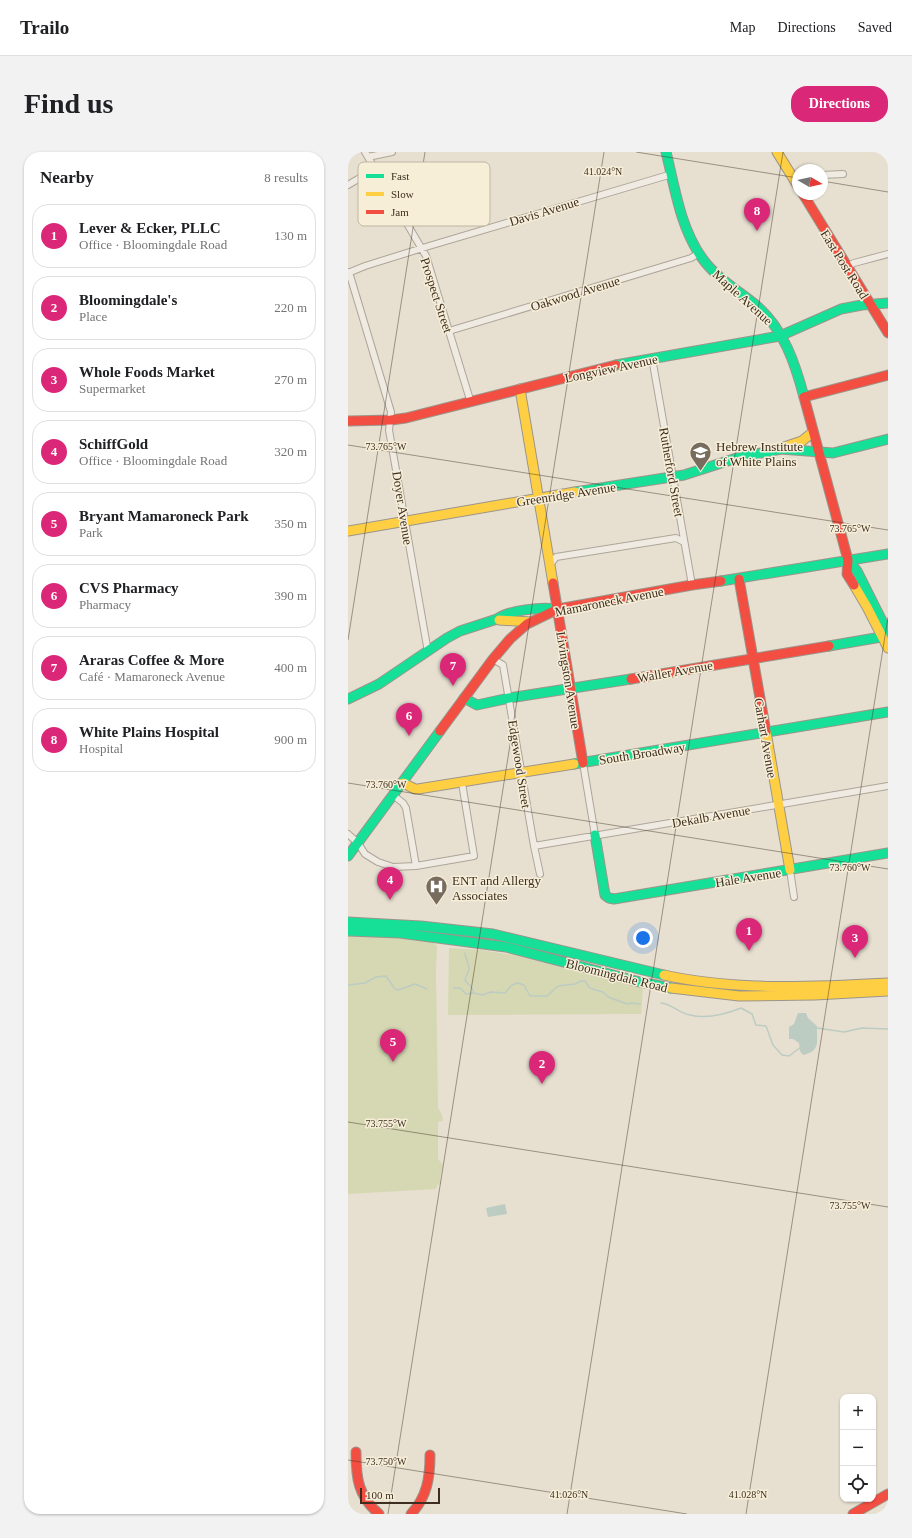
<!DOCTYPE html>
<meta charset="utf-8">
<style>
body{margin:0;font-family:Georgia,serif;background:#f2f2f2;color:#202124}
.controls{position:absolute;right:12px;bottom:12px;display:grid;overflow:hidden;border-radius:8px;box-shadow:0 1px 3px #0004}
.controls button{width:36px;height:36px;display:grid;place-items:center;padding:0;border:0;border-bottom:1px solid #e0e0e0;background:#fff;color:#202124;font:20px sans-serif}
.compass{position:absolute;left:444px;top:12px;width:36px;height:36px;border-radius:50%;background:#fff;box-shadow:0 1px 3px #0004;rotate:99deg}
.scale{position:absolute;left:12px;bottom:10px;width:80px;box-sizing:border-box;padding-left:4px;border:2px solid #3d2e20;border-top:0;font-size:11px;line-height:14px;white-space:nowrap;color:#3d2e20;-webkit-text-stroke:3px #f7eed8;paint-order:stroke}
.you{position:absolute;left:295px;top:786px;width:14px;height:14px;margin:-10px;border:3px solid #fff;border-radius:50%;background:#1a73e8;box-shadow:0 0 0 6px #1a73e833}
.badge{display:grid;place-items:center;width:26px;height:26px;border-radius:50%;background:#db2777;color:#fff;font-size:13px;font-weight:700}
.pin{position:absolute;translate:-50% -33px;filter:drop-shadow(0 1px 2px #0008)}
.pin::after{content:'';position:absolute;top:21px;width:14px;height:12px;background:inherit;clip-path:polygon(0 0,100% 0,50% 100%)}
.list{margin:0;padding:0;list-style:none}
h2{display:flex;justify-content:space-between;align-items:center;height:52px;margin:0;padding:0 16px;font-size:17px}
h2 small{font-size:13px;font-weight:400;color:#757577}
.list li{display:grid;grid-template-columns:26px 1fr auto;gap:12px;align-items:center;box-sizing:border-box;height:64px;margin:0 8px 8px;padding:0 8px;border:1px solid #e0e0e0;border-radius:16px}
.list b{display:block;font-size:15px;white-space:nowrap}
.list p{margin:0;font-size:13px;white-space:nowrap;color:#757577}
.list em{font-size:13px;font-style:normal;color:#757577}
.icon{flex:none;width:22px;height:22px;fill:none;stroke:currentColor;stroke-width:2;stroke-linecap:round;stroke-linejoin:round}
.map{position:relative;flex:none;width:540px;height:1362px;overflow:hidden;border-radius:16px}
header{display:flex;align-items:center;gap:24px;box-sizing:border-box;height:56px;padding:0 20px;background:#fff;border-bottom:1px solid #e0e0e0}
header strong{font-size:19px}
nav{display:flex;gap:22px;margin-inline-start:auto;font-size:14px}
.intro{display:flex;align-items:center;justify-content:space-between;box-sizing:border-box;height:96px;padding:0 24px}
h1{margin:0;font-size:28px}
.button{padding:10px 18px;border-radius:16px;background:#db2777;color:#fff;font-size:14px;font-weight:700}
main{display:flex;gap:24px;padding:0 24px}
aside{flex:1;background:#fff;border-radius:16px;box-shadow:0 1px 3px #0004}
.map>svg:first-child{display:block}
</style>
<header>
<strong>Trailo</strong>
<nav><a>Map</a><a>Directions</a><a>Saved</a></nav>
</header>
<div class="intro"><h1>Find us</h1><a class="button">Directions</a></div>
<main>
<aside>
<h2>Nearby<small>8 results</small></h2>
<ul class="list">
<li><span class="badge">1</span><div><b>Lever &amp; Ecker, PLLC</b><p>Office · Bloomingdale Road</p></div><em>130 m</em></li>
<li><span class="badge">2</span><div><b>Bloomingdale's</b><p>Place</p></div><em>220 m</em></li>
<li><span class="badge">3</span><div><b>Whole Foods Market</b><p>Supermarket</p></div><em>270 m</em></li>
<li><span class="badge">4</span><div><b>SchiffGold</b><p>Office · Bloomingdale Road</p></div><em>320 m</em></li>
<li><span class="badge">5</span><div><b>Bryant Mamaroneck Park</b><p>Park</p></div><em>350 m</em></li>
<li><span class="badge">6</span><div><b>CVS Pharmacy</b><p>Pharmacy</p></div><em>390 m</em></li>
<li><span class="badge">7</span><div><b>Araras Coffee &amp; More</b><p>Café · Mamaroneck Avenue</p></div><em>400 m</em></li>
<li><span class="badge">8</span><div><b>White Plains Hospital</b><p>Hospital</p></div><em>900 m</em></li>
</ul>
</aside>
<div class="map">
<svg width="540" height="1362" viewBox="0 0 540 1362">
<rect width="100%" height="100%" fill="#e7e0d1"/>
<!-- green -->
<path fill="#d6d7b3" d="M0,783L51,785L86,791L89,794L88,819L90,955C92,960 95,963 95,969L90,970V1007L95,1013L92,1025L93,1032L89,1033L88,1037L0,1042Z
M101,796L133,798L165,803L295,836L293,862L100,863Z"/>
<!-- water -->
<path fill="#bcccc2" d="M450,861H458L460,866L469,874C468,888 474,899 455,903L452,899L451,891L445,887H441V875L446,872Z
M157,1052L159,1062L140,1065L138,1056Z"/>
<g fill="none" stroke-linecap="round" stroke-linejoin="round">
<!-- stream -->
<path stroke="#bcccc2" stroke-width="1.5" d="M117,801C117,807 122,812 121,818C120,821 118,824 117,828L120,832L123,834L126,841
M0,833L17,831L28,825L38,824L47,837L50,838L67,832L79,837
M106,836H112L118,842L126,841L134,843L143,840L157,841L164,833L170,831L176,833L182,844H199L210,834L227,832L233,829H237L241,835L244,837L255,840L260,845L279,852L284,851L292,852
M313,851C324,852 331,861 342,863C358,867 378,862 393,856L404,862L408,873L418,874L425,893L434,903L441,904L453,895
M469,876L496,880L514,876L540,877"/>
<defs>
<path id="street" d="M17,0L78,104L123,251
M20,5L44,0
M474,23L495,22
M0,33L27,17
M498,115L506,111L540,102
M1,120L43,260L41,278L80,500
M0,121L17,114L81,94L324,22
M101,179L343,106L351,101
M304,206L344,433
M202,413L208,405L328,386L336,390
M145,507L155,513L186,694L192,722
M235,611L247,683
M45,643L55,651L58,656L68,714
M0,682L10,691L17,702L30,710L45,715L68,714L126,704L114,631
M186,694L540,634
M442,718L446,745"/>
<path id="fast" d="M318,0C327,36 332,75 354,106C368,126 391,139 409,154C436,178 447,211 456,245
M268,213L432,184L493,157L514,153L540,151
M227,340L336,323L389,306L433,297L485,301L540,287
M500,408L509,419L540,481
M373,429L540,402
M481,494L539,484
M116,546L129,553L161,546L283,527
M0,547L31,532L99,486L112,479L149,467C161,458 193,455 208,457
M226,612L540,560
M247,683L257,743L261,746L266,747L540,701
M0,704L92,579
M0,770L73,774L145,782L316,823
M0,779L52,781L158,795L292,830L323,836"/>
<path id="slow" d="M429,0L450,34
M172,237L205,431
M436,295L454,289L465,280
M0,379L227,340
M506,433L519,455L540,496
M151,468L183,470
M418,580L442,718
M55,631L67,637H70L226,612
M316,823C388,839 466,835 540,831
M323,836L391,844L467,843L540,839"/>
<path id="jam" d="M455,42L540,181
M456,245L500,408L499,422L506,433
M456,245L540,223
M0,269L43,268L58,266L268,213
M391,427L418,580
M205,431L235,611
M283,527L481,494
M92,579L145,507L162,487L179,472L210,457L344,433L373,429
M8,1300C8,1326 10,1344 31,1362
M63,1362C79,1345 82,1326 82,1303
M505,1362L540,1342"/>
</defs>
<!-- street casing -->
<use href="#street" stroke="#ada599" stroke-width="8"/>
<!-- fast casing -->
<use href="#fast" stroke="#9c958a" stroke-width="11"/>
<!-- slow casing -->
<use href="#slow" stroke="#9c958a" stroke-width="11"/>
<!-- jam casing -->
<use href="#jam" stroke="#9c958a" stroke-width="11"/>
<!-- street -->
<use href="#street" stroke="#efebe3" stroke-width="6"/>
<!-- fast -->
<use href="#fast" stroke="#16e098" stroke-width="9"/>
<!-- slow -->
<use href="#slow" stroke="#ffcf43" stroke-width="9"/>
<!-- jam -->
<use href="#jam" stroke="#f24e42" stroke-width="9"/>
</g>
<!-- ticks -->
<path fill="none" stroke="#3d2e20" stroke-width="1" stroke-opacity="0.45" d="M288,0L450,26M474,29L540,40M0,293L540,378M0,488L77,0M0,631L540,717M0,970L540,1055M0,1308L339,1362M40,1362L256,0M219,1362L435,0M398,1362L540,465"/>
<!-- icons -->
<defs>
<symbol id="school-pin" viewBox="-11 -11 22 30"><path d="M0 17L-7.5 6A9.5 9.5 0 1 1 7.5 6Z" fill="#786c5e" stroke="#f7eed8"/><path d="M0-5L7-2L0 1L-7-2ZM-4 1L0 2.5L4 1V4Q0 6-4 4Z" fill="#fff"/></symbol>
<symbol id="hospital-pin" viewBox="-11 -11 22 30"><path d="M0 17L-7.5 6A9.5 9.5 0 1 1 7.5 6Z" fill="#786c5e" stroke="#f7eed8"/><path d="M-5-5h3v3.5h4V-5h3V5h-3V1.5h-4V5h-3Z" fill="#fff"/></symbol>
</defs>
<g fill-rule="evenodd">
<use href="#school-pin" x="340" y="288" width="25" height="34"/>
<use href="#hospital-pin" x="76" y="722" width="25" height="34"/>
</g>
<g text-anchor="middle" stroke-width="3" stroke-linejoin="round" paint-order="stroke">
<!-- street labels -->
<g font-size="13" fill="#3d2e20" stroke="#f7eed8">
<text transform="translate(196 59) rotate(-17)" y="5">Davis Avenue</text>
<text transform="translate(497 112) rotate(58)" y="5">East Post Road</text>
<text transform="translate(227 141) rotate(-17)" y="5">Oakwood Avenue</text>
<text transform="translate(89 143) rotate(72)" y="5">Prospect Street</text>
<text transform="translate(395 145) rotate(42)" y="5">Maple Avenue</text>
<text transform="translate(263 216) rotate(-12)" y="5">Longview Avenue</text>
<text transform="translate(324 320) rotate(80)" y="5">Rutherford Street</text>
<text transform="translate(218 342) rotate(-9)" y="5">Greenridge Avenue</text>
<text transform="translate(55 356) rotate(81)" y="5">Doyer Avenue</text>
<text transform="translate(261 449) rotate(-11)" y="5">Mamaroneck Avenue</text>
<text transform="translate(327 519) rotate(-10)" y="5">Waller Avenue</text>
<text transform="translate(221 528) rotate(81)" y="5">Livingston Avenue</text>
<text transform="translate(418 586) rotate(80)" y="5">Carhart Avenue</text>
<text transform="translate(294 601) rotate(-9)" y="5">South Broadway</text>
<text transform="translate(172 612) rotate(81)" y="5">Edgewood Street</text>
<text transform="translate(363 664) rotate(-10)" y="5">Dekalb Avenue</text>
<text transform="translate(400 725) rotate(-9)" y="5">Hale Avenue</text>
<text transform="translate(269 823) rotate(14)" y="5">Bloomingdale Road</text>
</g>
<!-- poi labels -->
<g font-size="13" fill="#3d2e20" stroke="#f7eed8" text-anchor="start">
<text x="368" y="299">Hebrew Institute<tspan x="368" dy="15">of White Plains</tspan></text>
<text x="104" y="733">ENT and Allergy<tspan x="104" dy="15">Associates</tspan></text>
</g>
</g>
<!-- legend -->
<rect x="10" y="10" width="132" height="64" rx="6" fill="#f7eed8" stroke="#bfb4a1" stroke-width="1"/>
<rect x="18" y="22" width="18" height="4" fill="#16e098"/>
<rect x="18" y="40" width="18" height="4" fill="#ffcf43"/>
<rect x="18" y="58" width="18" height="4" fill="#f24e42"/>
<g font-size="11" fill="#3d2e20">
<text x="43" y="28">Fast</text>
<text x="43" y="46">Slow</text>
<text x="43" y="64">Jam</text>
</g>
<g font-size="10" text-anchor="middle" fill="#3d2e20" stroke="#f7eed8" stroke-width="3" stroke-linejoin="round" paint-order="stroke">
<text x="255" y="23">41.024°N</text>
<text x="38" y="298">73.765°W</text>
<text x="502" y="380">73.765°W</text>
<text x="38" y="636">73.760°W</text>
<text x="502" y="719">73.760°W</text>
<text x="38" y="975">73.755°W</text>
<text x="502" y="1057">73.755°W</text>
<text x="38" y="1313">73.750°W</text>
<text x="221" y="1346">41.026°N</text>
<text x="400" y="1346">41.028°N</text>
</g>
</svg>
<div class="controls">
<button>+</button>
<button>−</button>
<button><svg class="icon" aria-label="locate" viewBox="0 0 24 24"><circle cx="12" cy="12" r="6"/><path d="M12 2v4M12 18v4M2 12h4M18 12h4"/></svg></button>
</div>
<svg class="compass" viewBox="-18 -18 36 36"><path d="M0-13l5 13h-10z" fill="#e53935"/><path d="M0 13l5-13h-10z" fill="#757577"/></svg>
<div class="scale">100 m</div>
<div class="you"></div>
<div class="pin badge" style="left:401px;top:799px">1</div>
<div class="pin badge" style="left:194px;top:932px">2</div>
<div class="pin badge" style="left:507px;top:806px">3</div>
<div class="pin badge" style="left:42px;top:748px">4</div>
<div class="pin badge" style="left:45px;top:910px">5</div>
<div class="pin badge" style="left:61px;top:584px">6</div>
<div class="pin badge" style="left:105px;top:534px">7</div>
<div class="pin badge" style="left:409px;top:79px">8</div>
</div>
</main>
